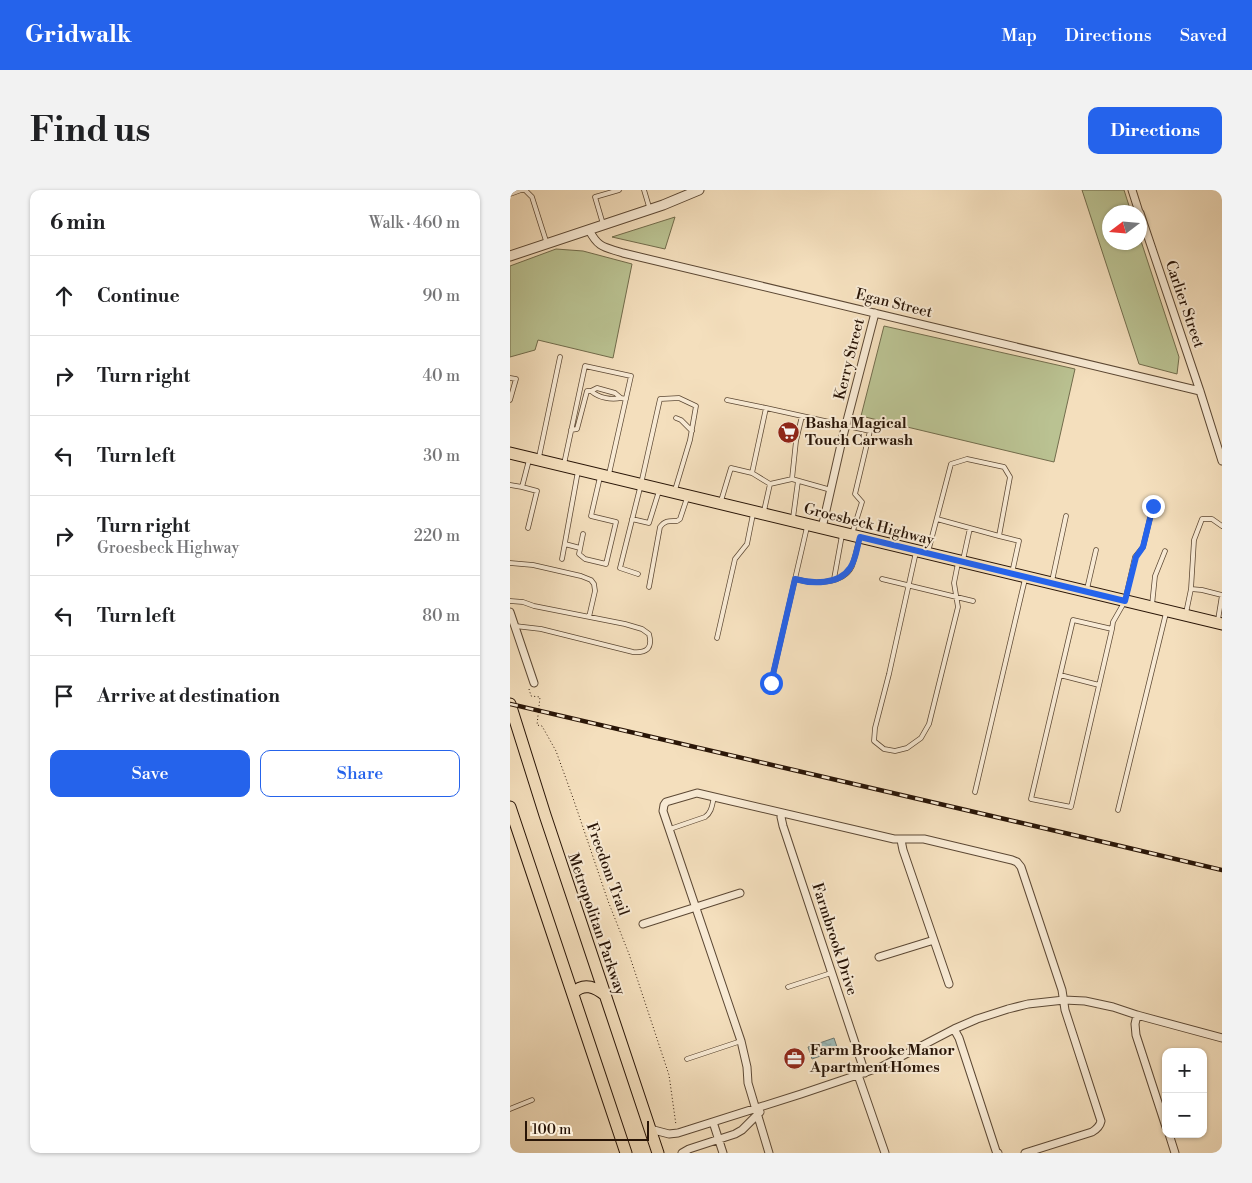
<!DOCTYPE html>
<meta charset="utf-8">
<style>
body{margin:0;font-family:"Libre Bodoni",serif;background:#f2f2f2;color:#202124}
.controls{position:absolute;right:15px;bottom:15px;display:grid;overflow:hidden;border-radius:10px;box-shadow:0 1px 4px #0004}
.controls button{width:45px;height:45px;display:grid;place-items:center;padding:0;border:0;border-bottom:1px solid #e0e0e0;background:#fff;color:#202124;font:25px sans-serif}
.compass{position:absolute;left:592px;top:15px;width:45px;height:45px;border-radius:50%;background:#fff;box-shadow:0 1px 4px #0004;rotate:254deg}
.scale{position:absolute;left:15px;bottom:12px;width:124px;box-sizing:border-box;padding-left:5px;border:2px solid #291507;border-top:0;font-size:14px;line-height:18px;white-space:nowrap;color:#291507;-webkit-text-stroke:4px #f8ead4;paint-order:stroke}
.stop{position:absolute;width:15px;height:15px;margin:-11px;border:4px solid #2563eb;border-radius:50%;background:#fff}
.stop.end{background:#2563eb;border-color:#fff;box-shadow:0 1px 5px #0008}
.list{margin:0;padding:0;list-style:none}
h2{display:flex;justify-content:space-between;align-items:center;height:65px;margin:0;padding:0 20px;font-size:21px}
h2 small{font-size:16px;font-weight:400;color:#757577}
.list li{display:grid;grid-template-columns:32px 1fr auto;gap:15px;align-items:center;box-sizing:border-box;height:80px;padding:0 20px;border-top:1px solid #e0e0e0}
.list b{display:block;font-size:19px;white-space:nowrap}
.list p{margin:0;font-size:16px;white-space:nowrap;color:#757577}
.list em{font-size:16px;font-style:normal;color:#757577}
.actions{display:flex;gap:10px;padding:15px 20px}
.actions a{flex:1;padding:11px 0;border:1px solid #2563eb;border-radius:10px;text-align:center;font-size:18px;color:#2563eb}
.actions .main{background:#2563eb;color:#fff}
.icon{flex:none;width:28px;height:28px;fill:none;stroke:currentColor;stroke-width:2;stroke-linecap:round;stroke-linejoin:round}
.map{position:relative;flex:none;width:712px;height:963px;overflow:hidden;border-radius:10px}
header{display:flex;align-items:center;gap:30px;box-sizing:border-box;height:70px;padding:0 25px;background:#2563eb;color:#fff}
header strong{font-size:24px}
nav{display:flex;gap:28px;margin-inline-start:auto;font-size:18px}
.intro{display:flex;align-items:center;justify-content:space-between;box-sizing:border-box;height:120px;padding:0 30px}
h1{margin:0;font-size:35px}
.button{padding:12px 22px;border-radius:10px;background:#2563eb;color:#fff;font-size:18px;font-weight:700}
main{display:flex;gap:30px;padding:0 30px}
aside{flex:1;background:#fff;border-radius:10px;box-shadow:0 1px 4px #0004}
.map>svg:first-child{display:block}
</style>
<header>
<strong>Gridwalk</strong>
<nav><a>Map</a><a>Directions</a><a>Saved</a></nav>
</header>
<div class="intro"><h1>Find us</h1><a class="button">Directions</a></div>
<main>
<aside>
<h2>6 min<small>Walk · 460 m</small></h2>
<ul class="list">
<li><svg class="icon" aria-label="ahead" viewBox="0 0 24 24"><path d="M12 20V5M6 11l6-6 6 6"/></svg><div><b>Continue</b></div><em>90 m</em></li>
<li><svg class="icon" aria-label="right" viewBox="0 0 24 24"><path d="M7 20v-9h11M14 6l5 5-5 5"/></svg><div><b>Turn right</b></div><em>40 m</em></li>
<li><svg class="icon" aria-label="left" viewBox="0 0 24 24"><path d="M17 20v-9H6M10 6l-5 5 5 5"/></svg><div><b>Turn left</b></div><em>30 m</em></li>
<li><svg class="icon" aria-label="right" viewBox="0 0 24 24"><path d="M7 20v-9h11M14 6l5 5-5 5"/></svg><div><b>Turn right</b><p>Groesbeck Highway</p></div><em>220 m</em></li>
<li><svg class="icon" aria-label="left" viewBox="0 0 24 24"><path d="M17 20v-9H6M10 6l-5 5 5 5"/></svg><div><b>Turn left</b></div><em>80 m</em></li>
<li><svg class="icon" aria-label="arrive" viewBox="0 0 24 24"><path d="M6 21V4h12l-3 4 3 4H6"/></svg><div><b>Arrive at destination</b></div></li>
</ul>
<div class="actions"><a class="main">Save</a><a>Share</a></div>
</aside>
<div class="map">
<svg width="712" height="963" viewBox="0 0 712 963">
<defs>
<pattern id="water-ripples" width="26" height="14" patternUnits="userSpaceOnUse" patternTransform="scale(1.25)"><rect width="26" height="14" fill="#9ebbb8"/><path d="M2 4q2-2 4 0t4 0M15 11q2-2 4 0t4 0" fill="none" stroke="#88a09d"/></pattern>
</defs>
<rect width="100%" height="100%" fill="#f4dfbd"/>
<filter id="stains"><feTurbulence type="fractalNoise" baseFrequency=".004" numOctaves="4"/><feColorMatrix values="0 0 0 0 .2 0 0 0 0 .09 0 0 0 0 .02 0 0 0 .5 -.17"/></filter>
<radialGradient id="worn" r=".72"><stop offset=".6" stop-color="#630" stop-opacity="0"/><stop offset="1" stop-color="#630" stop-opacity=".3"/></radialGradient>
<!-- grass -->
<path fill="#bac292" stroke="#726c4c" d="M572,0H614L621,22H600V52H630V48L669,167L667,184L629,174Z
M165,27L155,59L102,47Z
M46,59L73,61L122,74L103,168L28,150L25,160L0,167V76Z
M374,136L565,179L544,272L351,226Z"/>
<!-- water -->
<path fill="url(#water-ripples)" stroke="#6f7971" d="M324,848L328,860L302,869L298,857Z"/>
<g fill="none" stroke-linecap="round" stroke-linejoin="round">
<defs>
<path id="service" d="M12,0H15L22,7L37,54
M134,0L140,20
M0,4L11,0
M93,34L85,7L109,0
M0,188L6,189L0,210
M81,201C89,208 101,210 111,208
M256,218L360,241L345,304L352,312L342,344
M166,228L171,230L182,241
M61,240L67,239L77,201H81L87,198L105,203L111,208L116,209
M29,267L50,167
M54,274L75,176L121,186L99,284
M242,283L260,294L282,289L321,300
M282,289L286,251L292,226
M0,295L12,297L19,270
M12,297L27,301L18,338
M211,311L221,278L242,283L256,218L217,210
M254,321L260,294
M283,328L288,291
M122,329L139,333L149,301
M427,329L489,346
M73,344L69,364L75,369L96,374L106,332L81,326L90,287
M55,354L70,358
M406,362L379,484L365,538L364,551L374,559L385,561L397,558L411,548L419,534L448,417L444,393L448,373
M418,362L441,274L457,269L494,277L500,287L489,346L509,351L502,383
M52,369L68,281
M453,370L460,338
M0,373L23,375L71,386L81,390L84,394L85,401L79,427
M128,384L110,378L131,294L150,209L169,208L186,216L180,250L165,300
M285,389C302,394 333,395 342,376C345,368 347,358 349,350
M324,389L332,345
M372,389L463,411
M542,391L556,326
M139,397L150,337C155,330 160,331 167,331L170,329L177,308
M577,399L586,360
M681,399L692,400L712,405
M0,411L13,412L24,416L115,434L132,439L139,444C143,459 136,463 123,462L31,439L5,436
M642,415L645,386L655,361
M676,423L681,399L684,350L692,329H702L712,336
M708,430L712,405
M602,439L563,430L521,609L561,617L602,439L603,432L615,411L625,367L633,357L643,316
M207,448L225,369L237,354L243,324
M550,485L589,495
M261,493L297,337
M465,602L515,389
M608,620L656,423
M160,639L195,627C202,622 202,615 204,607
M278,797L321,783
M177,869L231,851
M0,919L22,910"/>
<path id="minor" d="M622,0L629,22
M630,23L690,201L712,271
M79,40C89,59 95,57 113,63L690,201
M312,338L332,250L365,123
M0,422L24,493
M272,623L271,627L273,636L355,883
M391,650L393,660L439,794
M133,734L230,703
M369,767L424,750
M627,825L625,834L626,845L656,937
M444,839L449,848L486,961L488,963
M348,885L375,963
M203,932L213,963
M140,939L159,944L168,943L291,904L371,877L444,839L467,829L498,819L518,814L554,810L575,811L603,817L627,825L712,848
M659,944L665,963
M172,963L179,959L225,944L232,940L250,922
M259,963L238,893L237,877L231,851L153,621L154,615L156,612L187,603L384,649H414L502,670L507,672L511,677L552,800L555,820L591,931C590,936 587,939 582,942L515,963"/>
<path id="tertiary" d="M0,66L153,15L189,0"/>
<path id="primary" d="M0,263L712,434
M0,514L35,625L148,963
M0,617L116,963
M63,803C74,792 85,797 95,805"/>
</defs>
<!-- service casing -->
<use href="#service" stroke="#5c4834" stroke-width="5.5"/>
<!-- minor casing -->
<use href="#minor" stroke="#5c4834" stroke-width="9"/>
<!-- tertiary casing -->
<use href="#tertiary" stroke="#5c4834" stroke-width="11"/>
<!-- primary casing -->
<use href="#primary" stroke="#291507" stroke-width="13"/>
<!-- path -->
<path stroke="#291507" stroke-width="1" stroke-dasharray="1 2.5" stroke-linecap="butt" d="M19,499L21,506L30,507L27,535L32,536L46,561L63,608L98,711L119,764L159,885L166,935"/>
<!-- service -->
<use href="#service" stroke="#f8ead4" stroke-width="4"/>
<!-- minor -->
<use href="#minor" stroke="#f8ead4" stroke-width="7"/>
<!-- tertiary -->
<use href="#tertiary" stroke="#f8ead4" stroke-width="9"/>
<!-- primary -->
<use href="#primary" stroke="#f4dfbd" stroke-width="11"/>
<defs>
<path id="rail" d="M0,514L602,654L712,680"/>
</defs>
<!-- rail casing -->
<use href="#rail" stroke="#291507" stroke-width="4.5"/>
<!-- rail -->
<use href="#rail" stroke="#f8ead4" stroke-width="2.5" stroke-dasharray="8" stroke-linecap="butt"/>
</g>
<g fill="none" stroke-linecap="round" stroke-linejoin="round">
<!-- route -->
<path stroke="#2563eb" stroke-width="6" d="M261,493L285,389C302,394 329,395 340,378C346,370 347,357 350,347L615,411L626,367L633,357L643,316"/>
</g>
<!-- icons -->
<defs>
<symbol id="supermarket-disc" viewBox="-11 -11 22 22"><circle r="9.5" fill="#8f2418" stroke="#f8ead4"/><path d="M-6-5.5h2.5l.6 2H6L4.5 2H-2.5L-4.4-4H-6ZM-1.5 3.2a1.3 1.3 0 1 0 .1 0ZM3 3.2a1.3 1.3 0 1 0 .1 0Z" fill="#fff"/></symbol>
<symbol id="office-disc" viewBox="-11 -11 22 22"><circle r="9.5" fill="#8f2418" stroke="#f8ead4"/><path d="M-6-3h4V-5.5h4V-3h4V5H-6ZM-1-4.5V-3h2v-1.5ZM-6 0V1H6V0Z" fill="#fff"/></symbol>
</defs>
<g fill-rule="evenodd">
<use href="#supermarket-disc" x="266" y="230" width="25" height="25"/>
<use href="#office-disc" x="272" y="856" width="25" height="25"/>
</g>
<g text-anchor="middle" stroke-width="4" stroke-linejoin="round" paint-order="stroke">
<!-- street labels -->
<g font-size="15" fill="#291507" stroke="#f8ead4">
<text transform="translate(384 113) rotate(14)" y="5">Egan Street</text>
<text transform="translate(675 114) rotate(71)" y="5">Carlier Street</text>
<text transform="translate(339 169) rotate(-76)" y="5">Kerry Street</text>
<text transform="translate(359 334) rotate(14)" y="5">Groesbeck Highway</text>
<text transform="translate(98 679) rotate(70)" y="5">Freedom Trail</text>
<text transform="translate(87 734) rotate(71)" y="5">Metropolitan Parkway</text>
<text transform="translate(325 749) rotate(72)" y="5">Farmbrook Drive</text>
</g>
<!-- poi labels -->
<g font-size="15" font-weight="bold" fill="#291507" stroke="#f8ead4" text-anchor="start">
<text x="295" y="238">Basha Magical<tspan x="295" dy="17">Touch Carwash</tspan></text>
<text x="300" y="865">Farm Brooke Manor<tspan x="300" dy="17">Apartment Homes</tspan></text>
</g>
</g>
<rect width="100%" height="100%" filter="url(#stains)"/>
<rect width="100%" height="100%" fill="url(#worn)"/>
</svg>
<div class="controls">
<button>+</button>
<button>−</button>
</div>
<svg class="compass" viewBox="-18 -18 36 36"><path d="M0-13l5 13h-10z" fill="#e53935"/><path d="M0 13l5-13h-10z" fill="#757577"/></svg>
<div class="scale">100 m</div>
<div class="stop" style="left:261px;top:493px"></div>
<div class="stop end" style="left:643px;top:316px"></div>
</div>
</main>
